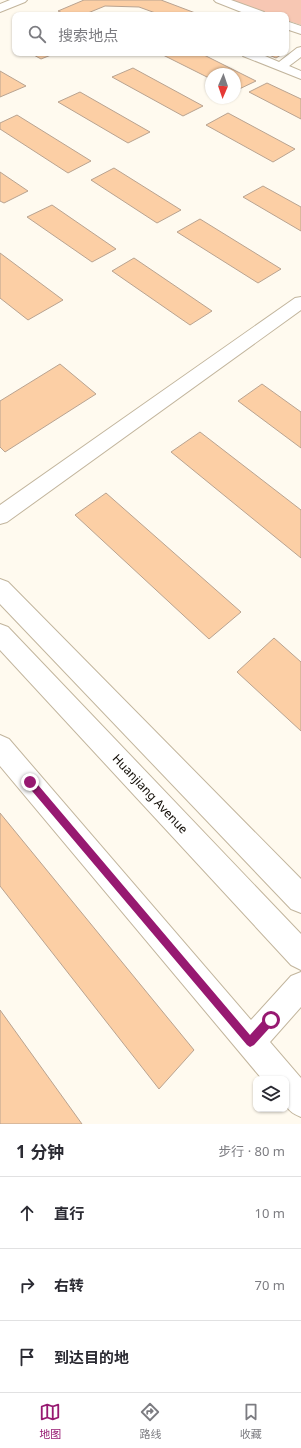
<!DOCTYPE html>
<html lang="zh">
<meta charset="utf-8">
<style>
body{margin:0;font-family:"Noto Sans","Noto Sans SC",sans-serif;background:#f7f7f7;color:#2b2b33}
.controls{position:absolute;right:12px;bottom:12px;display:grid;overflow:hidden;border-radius:8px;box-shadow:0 1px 3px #0004}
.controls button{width:36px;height:36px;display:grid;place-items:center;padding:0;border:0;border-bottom:1px solid #e1e1e2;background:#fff;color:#2b2b33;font:20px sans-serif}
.compass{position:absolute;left:205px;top:68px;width:36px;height:36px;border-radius:50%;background:#fff;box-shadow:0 1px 3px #0004;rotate:182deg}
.stop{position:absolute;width:12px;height:12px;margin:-9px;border:3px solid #971971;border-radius:50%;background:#fff}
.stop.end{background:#971971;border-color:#fff;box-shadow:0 1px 4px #0008}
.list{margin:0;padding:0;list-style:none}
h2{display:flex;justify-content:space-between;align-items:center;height:52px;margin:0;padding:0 16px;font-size:17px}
h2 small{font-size:13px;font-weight:400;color:#7c7c81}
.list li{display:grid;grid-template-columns:26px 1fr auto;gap:12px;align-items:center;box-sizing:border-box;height:72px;padding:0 16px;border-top:1px solid #e1e1e2}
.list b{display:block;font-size:15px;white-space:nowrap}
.list em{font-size:13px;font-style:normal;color:#7c7c81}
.icon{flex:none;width:22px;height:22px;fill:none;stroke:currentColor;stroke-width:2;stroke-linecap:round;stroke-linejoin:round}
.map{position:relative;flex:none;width:301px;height:1124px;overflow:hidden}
.search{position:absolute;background:#fff;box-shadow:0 1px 3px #0004;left:12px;right:12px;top:12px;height:44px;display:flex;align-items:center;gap:10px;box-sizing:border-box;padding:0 14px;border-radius:8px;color:#7c7c81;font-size:15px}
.sheet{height:268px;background:#fff}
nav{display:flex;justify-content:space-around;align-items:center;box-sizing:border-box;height:56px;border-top:1px solid #e1e1e2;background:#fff;font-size:11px;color:#7c7c81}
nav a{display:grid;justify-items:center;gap:2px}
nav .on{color:#971971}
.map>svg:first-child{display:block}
</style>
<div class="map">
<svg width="301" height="1124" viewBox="0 0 301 1124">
<rect width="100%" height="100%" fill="#fffaef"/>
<!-- green -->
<path fill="#f7c7b3" d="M231,0H301V25L286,20V15H273Z"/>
<!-- building -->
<path fill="#fccfa5" stroke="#b9a390" d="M84,0H161L198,14L195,15H161L139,7L105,6L83,15H67L58,11Z
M33,53H56L41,59L32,54Z
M167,53H200L256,81L235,91V74H211V79L163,55Z
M264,53H284L276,58Z
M133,68L203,106L183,116L112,77Z
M0,71L26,86L0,97Z
M267,83L301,99V119L249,92Z
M80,92L150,132L128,143L58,102Z
M228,113L295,149L273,162L206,125Z
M17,115L91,161L68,173L0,129V123Z
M114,168L181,210L157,223L91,180Z
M0,172L28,191L4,203L0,201Z
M263,186L301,207V231L243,197Z
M52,205L116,249L92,262L27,217Z
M200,219L281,269L258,283L177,232Z
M0,253L63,300L28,320L0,298Z
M134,258L212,311L190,325L112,271Z
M60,364L96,394L5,452L0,447V401Z
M262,384L301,412V448L238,401Z
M200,432L301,510V558L171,452Z
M106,493L241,612L209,639L75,515Z
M274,638L301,662V731L237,672Z
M0,813L194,1050L159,1089L0,886Z
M0,1010L82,1124H0Z"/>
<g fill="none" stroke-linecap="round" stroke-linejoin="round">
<defs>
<path id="minor" d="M301,47V57L289,66L301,71V79L243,56L241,53H258L279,62L297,48Z
M301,297V310L7,522L0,524V505L295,298Z
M0,735L9,739L251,1020L291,976L301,972V1007L270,1042L301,1078V1117C280,1109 286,1099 286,1079H262L0,766Z"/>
<path id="secondary" d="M10,0H27L25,2L0,12V4Z
M214,0H231L264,12L266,15H249L216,2Z
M286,21L301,26V34L286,29Z"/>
<path id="trunk" d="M0,579L8,582L301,879V913L291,909L0,604Z
M0,624L8,627L301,934V970L291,965L0,650Z"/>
</defs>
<!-- minor casing -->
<use href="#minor" stroke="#c2b59d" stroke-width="2"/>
<!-- secondary casing -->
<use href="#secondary" stroke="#c2b59d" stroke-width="2"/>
<!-- trunk casing -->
<use href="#trunk" stroke="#c2b59d" stroke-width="2"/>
<!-- minor -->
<use href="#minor" fill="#fff" fill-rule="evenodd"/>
<!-- secondary -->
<use href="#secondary" fill="#fff" fill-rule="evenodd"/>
<!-- trunk -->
<use href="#trunk" fill="#fff" fill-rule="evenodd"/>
</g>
<!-- route -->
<path fill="#971971" d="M30,778L33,779L250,1035L267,1016L271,1015L274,1016L275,1020L274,1023L254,1045L250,1047L247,1045L27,785L26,782Z"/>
<g text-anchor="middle" stroke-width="4" stroke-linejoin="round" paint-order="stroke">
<!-- street labels -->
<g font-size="12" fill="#110c05" stroke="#fff">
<text transform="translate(150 794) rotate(47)" y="4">Huanjiang Avenue</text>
</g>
</g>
</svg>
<div class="controls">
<button><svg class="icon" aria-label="layers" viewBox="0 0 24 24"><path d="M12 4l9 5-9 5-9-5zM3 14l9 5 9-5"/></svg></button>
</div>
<svg class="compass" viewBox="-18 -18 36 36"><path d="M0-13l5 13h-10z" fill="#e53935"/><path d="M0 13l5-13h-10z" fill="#7c7c81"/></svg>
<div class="stop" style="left:271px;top:1020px"></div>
<div class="stop end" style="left:30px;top:782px"></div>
<div class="search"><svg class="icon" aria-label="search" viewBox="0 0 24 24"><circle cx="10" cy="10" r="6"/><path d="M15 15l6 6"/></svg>搜索地点</div>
</div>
<section class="sheet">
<h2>1 分钟<small>步行 · 80 m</small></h2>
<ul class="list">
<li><svg class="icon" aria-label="ahead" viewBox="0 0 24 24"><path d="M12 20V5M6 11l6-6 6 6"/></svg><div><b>直行</b></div><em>10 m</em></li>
<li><svg class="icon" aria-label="right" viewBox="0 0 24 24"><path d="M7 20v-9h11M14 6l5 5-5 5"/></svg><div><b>右转</b></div><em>70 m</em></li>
<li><svg class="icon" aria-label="arrive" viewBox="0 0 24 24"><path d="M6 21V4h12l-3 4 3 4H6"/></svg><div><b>到达目的地</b></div></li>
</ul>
</section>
<nav>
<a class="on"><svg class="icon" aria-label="map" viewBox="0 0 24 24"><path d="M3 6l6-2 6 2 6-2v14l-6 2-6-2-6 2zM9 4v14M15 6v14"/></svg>地图</a>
<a><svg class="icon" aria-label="directions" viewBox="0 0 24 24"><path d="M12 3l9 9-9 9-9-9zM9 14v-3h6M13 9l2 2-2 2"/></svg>路线</a>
<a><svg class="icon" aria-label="saved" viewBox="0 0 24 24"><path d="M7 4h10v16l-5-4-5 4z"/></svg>收藏</a>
</nav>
